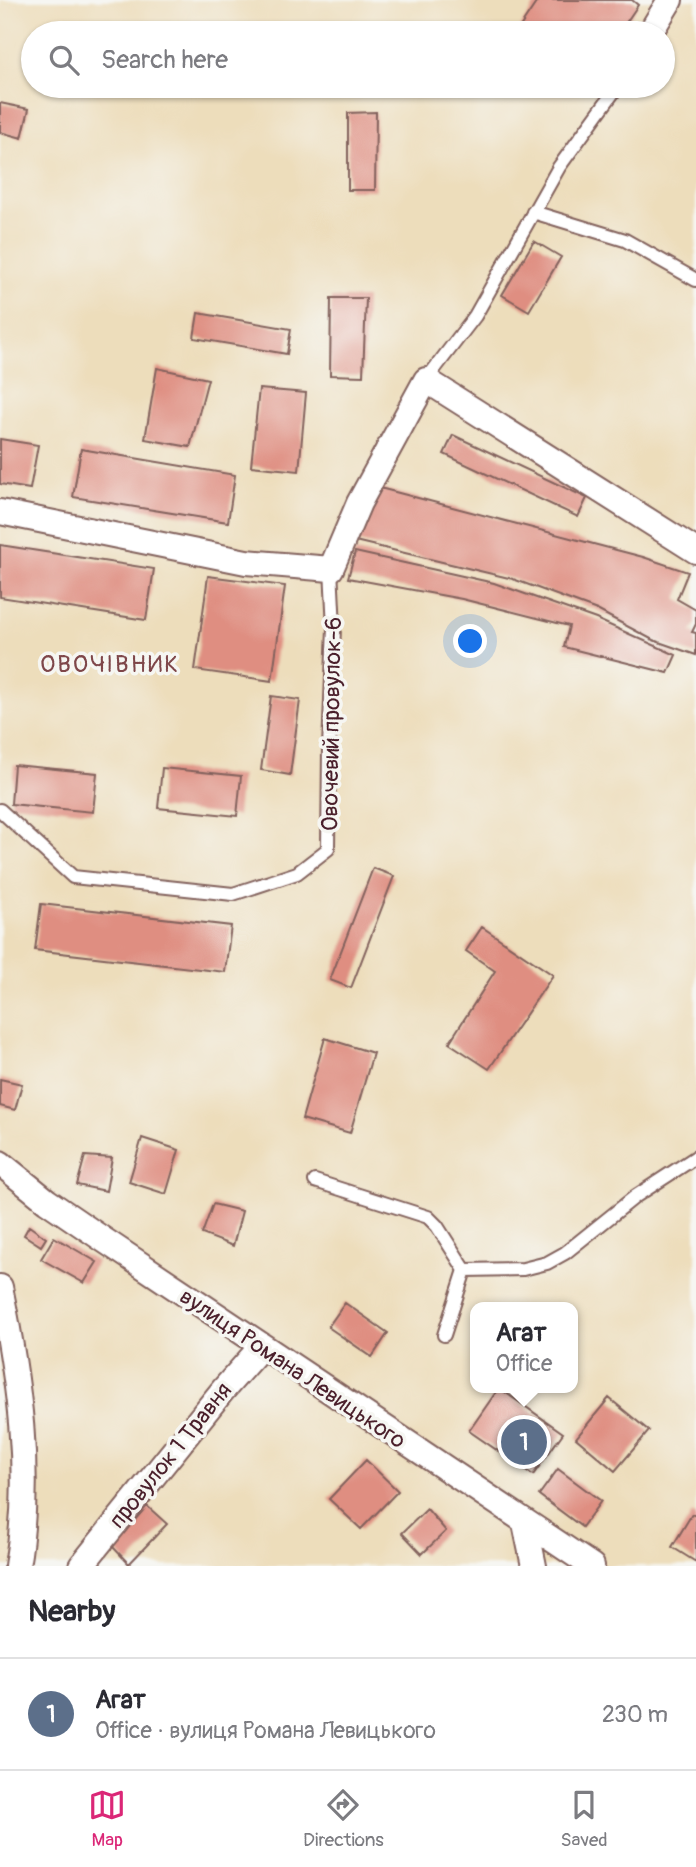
<!DOCTYPE html>
<meta charset="utf-8">
<style>
body{margin:0;font-family:Pangolin,sans-serif;background:#f2f2f3;color:#2b2b33}
.you{position:absolute;left:471px;top:642px;width:24px;height:24px;margin:-18px;border:5px solid #fff;border-radius:50%;background:#1a73e8;box-shadow:0 0 0 10px #1a73e833}
.badge{display:grid;place-items:center;width:46px;height:46px;border-radius:50%;background:#db2777;color:#fff;font-size:23px;font-weight:700}
.pin{position:absolute;translate:-50% -50%;border:4px solid #fff;box-shadow:0 2px 7px #0006}
.popup{position:absolute;left:470px;top:1302px;width:108px;height:91px;box-sizing:border-box;display:grid;place-content:center;border-radius:14px;background:#fff;filter:drop-shadow(0 2px 5px #0005);font-size:23px;white-space:nowrap;color:#7c7c81}
.popup b{font-size:26px;color:#2b2b33}
.popup::after{content:'';position:absolute;left:50%;top:100%;margin-left:-14px;border:14px solid transparent;border-top-color:#fff}
.list{margin:0;padding:0;list-style:none}
h2{display:flex;justify-content:space-between;align-items:center;height:91px;margin:0;padding:0 28px;font-size:30px}
h2 small{font-size:23px;font-weight:400;color:#7c7c81}
.list li{display:grid;grid-template-columns:46px 1fr auto;gap:21px;align-items:center;box-sizing:border-box;height:112px;padding:0 28px;border-top:2px solid #e1e1e2}
.list b{display:block;font-size:26px;white-space:nowrap}
.list p{margin:0;font-size:23px;white-space:nowrap;color:#7c7c81}
.list em{font-size:23px;font-style:normal;color:#7c7c81}
.icon{flex:none;width:38px;height:38px;fill:none;stroke:currentColor;stroke-width:2;stroke-linecap:round;stroke-linejoin:round}
.map{position:relative;flex:none;width:696px;height:1566px;overflow:hidden}
.search{position:absolute;background:#fff;box-shadow:0 2px 5px #0004;left:21px;right:21px;top:21px;height:77px;display:flex;align-items:center;gap:18px;box-sizing:border-box;padding:0 24px;border-radius:38px;color:#7c7c81;font-size:26px}
.sheet{height:203px;background:#fff}
nav{display:flex;justify-content:space-around;align-items:center;box-sizing:border-box;height:98px;border-top:2px solid #e1e1e2;background:#fff;font-size:19px;color:#7c7c81}
nav a{display:grid;justify-items:center;gap:4px}
nav .on{color:#db2777}
.map>svg:first-child{display:block}
</style>
<div class="map">
<svg width="696" height="1566" viewBox="0 0 696 1566">
<rect width="100%" height="100%" fill="#f6f6f2"/>
<filter id="ink" filterUnits="userSpaceOnUse"><feTurbulence type="fractalNoise" baseFrequency=".0143" numOctaves="2"/><feDisplacementMap in="SourceGraphic" scale="14" xChannelSelector="R" yChannelSelector="G"/><feConvolveMatrix kernelMatrix="1 2 1 2 8 2 1 2 1" color-interpolation-filters="sRGB"/></filter>
<filter id="wash" filterUnits="userSpaceOnUse"><feTurbulence type="fractalNoise" baseFrequency=".00686" numOctaves="4" result="noise"/><feDisplacementMap in="SourceGraphic" scale="28" xChannelSelector="R" yChannelSelector="G"/><feGaussianBlur stdDeviation="1.57" result="paint"/><feColorMatrix in="noise" values="0 0 0 0 0 0 0 0 0 0 0 0 0 0 0 0 0 1.4 0 .05"/><feComposite in="paint" operator="in"/></filter>
<g filter="url(#wash)">
<rect width="100%" height="100%" fill="#edddbb"/>
<g id="blocks">
<!-- building -->
<path fill="#df8e81" d="M538,0H632L638,5L619,33H523L518,30Z
M0,103L29,109L22,138L0,132Z
M376,112L375,190H348V113Z
M534,241L561,257L529,311L502,295Z
M331,298H366L363,376L330,375Z
M198,313L291,329L287,354L194,338Z
M157,368L208,379L190,447L145,439Z
M259,389L306,393L299,471L251,466Z
M453,435L587,498L578,517L444,454Z
M0,439L38,445L30,489L0,484Z
M81,449L235,475L228,522L73,497Z
M376,487L643,557L688,572L677,599L696,610V624L692,632L696,633V655L653,640L597,610L513,579L355,541Z
M0,545L154,569L146,620L0,597Z
M355,552L494,583L596,619L676,655L668,673L564,647L569,626L462,599L348,578Z
M208,576L285,586L272,681L195,670Z
M271,696L300,700L290,775L261,770Z
M14,765L97,773L93,812L11,804Z
M162,768L241,776L237,816L158,808Z
M373,868L394,876L351,988L330,980Z
M41,904L231,926L225,972L35,950Z
M482,927L553,975L489,1069L449,1043L495,971L466,951Z
M325,1038L373,1053L350,1133L302,1119Z
M0,1079L22,1084L15,1110L0,1106Z
M142,1138L179,1150L166,1194L129,1182Z
M85,1156L112,1158L106,1191L77,1185Z
M213,1204L242,1211L233,1246L202,1234Z
M29,1226L46,1238L41,1246L24,1235Z
M54,1237L97,1262L84,1283L41,1259Z
M345,1303L388,1333L372,1357L328,1327Z
M499,1388L563,1433L533,1475L469,1431Z
M609,1398L649,1431L615,1471L576,1438Z
M366,1460L398,1491L361,1529L329,1499Z
M558,1469L601,1501L582,1527L539,1495Z
M147,1506L167,1524L129,1564L112,1546Z
M427,1509L446,1531L422,1554L402,1533Z
M692,1514L696,1516V1562L672,1547Z"/>
</g>
</g>
<g filter="url(#ink)">
<use href="#blocks" fill-opacity="0" stroke="#83625d" stroke-width="2"/>
<g fill="none" stroke-linecap="round" stroke-linejoin="round">
<defs>
<path id="lane" d="M533,212L625,240L696,280
M426,380L475,316L559,167L618,86
M0,810L73,877L233,894L297,873L328,849L329,747L334,628L331,569
M315,1181L428,1217L437,1226L465,1270
M444,1335L465,1270L523,1269L547,1263L565,1253L636,1196L696,1157"/>
<path id="street" d="M650,33L670,0
M0,512L246,562L331,569L359,503L426,380L696,551
M0,1163L47,1201L104,1240L592,1566
M0,1287C18,1376 33,1475 17,1566
M525,1523L534,1566
M81,1566L223,1390L261,1347"/>
</defs>
<!-- lane casing -->
<use href="#lane" stroke="#83625d" stroke-width="16"/>
<!-- street casing -->
<use href="#street" stroke="#83625d" stroke-width="28"/>
<!-- lane -->
<use href="#lane" stroke="#fff" stroke-width="12"/>
<!-- street -->
<use href="#street" stroke="#fff" stroke-width="24"/>
</g>
</g>
<g text-anchor="middle" stroke-width="7" stroke-linejoin="round" paint-order="stroke">
<!-- street labels -->
<g font-size="23" fill="#4a1f2b" stroke="#f6f6f2">
<text transform="translate(331 724) rotate(-89)" y="8">Овочевий провулок-6</text>
<text transform="translate(293 1368) rotate(34)" y="8">вулиця Романа Левицького</text>
<text transform="translate(170 1455) rotate(-51)" y="8">провулок 1 Травня</text>
</g>
<!-- neighbourhood labels -->
<g font-size="24" letter-spacing="2" fill="#7e4649" stroke="#f6f6f2">
<text x="110" y="672">ОВОЧІВНИК</text>
</g>
</g>
</svg>
<div class="you"></div>
<div class="pin badge" style="left:524px;top:1442px;background:#5c6f8a">1</div>
<div class="popup"><b>Агат</b>Office</div>
<div class="search"><svg class="icon" aria-label="search" viewBox="0 0 24 24"><circle cx="10" cy="10" r="6"/><path d="M15 15l6 6"/></svg>Search here</div>
</div>
<section class="sheet">
<h2>Nearby<small></small></h2>
<ul class="list">
<li><span class="badge" style="background:#5c6f8a">1</span><div><b>Агат</b><p>Office · вулиця Романа Левицького</p></div><em>230 m</em></li>
</ul>
</section>
<nav>
<a class="on"><svg class="icon" aria-label="map" viewBox="0 0 24 24"><path d="M3 6l6-2 6 2 6-2v14l-6 2-6-2-6 2zM9 4v14M15 6v14"/></svg>Map</a>
<a><svg class="icon" aria-label="directions" viewBox="0 0 24 24"><path d="M12 3l9 9-9 9-9-9zM9 14v-3h6M13 9l2 2-2 2"/></svg>Directions</a>
<a><svg class="icon" aria-label="saved" viewBox="0 0 24 24"><path d="M7 4h10v16l-5-4-5 4z"/></svg>Saved</a>
</nav>
